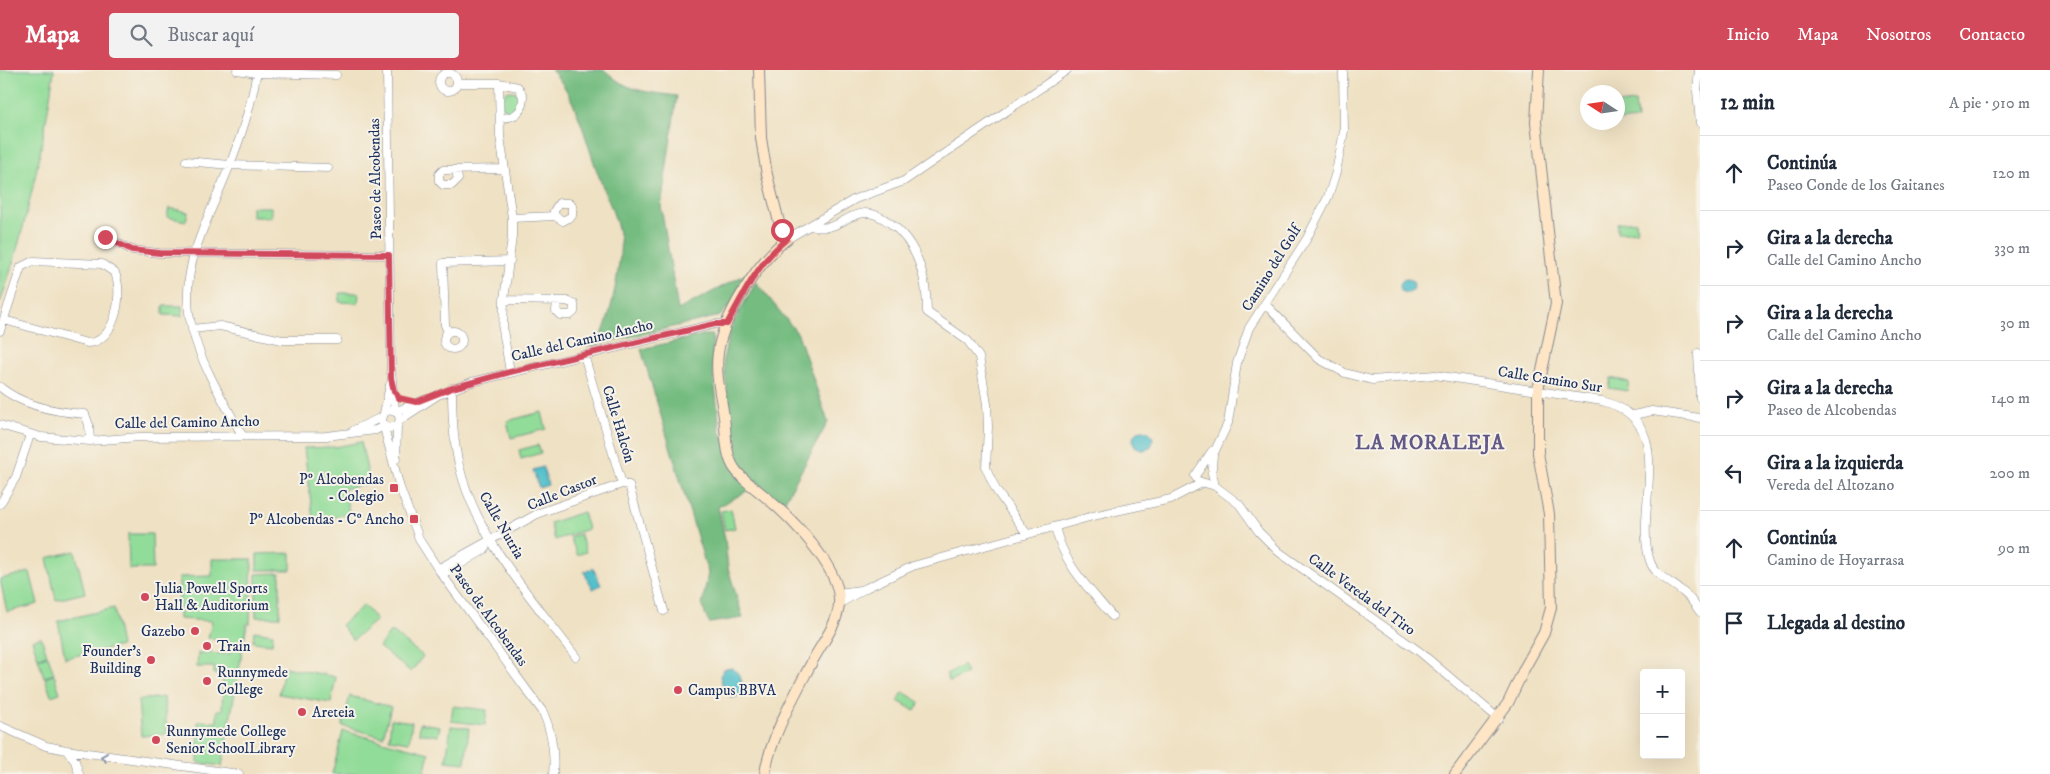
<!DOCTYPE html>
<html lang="es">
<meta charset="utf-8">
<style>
body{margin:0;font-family:"IM FELL DW Pica",serif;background:#f2f2f3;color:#1f2937}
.controls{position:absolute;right:15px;bottom:15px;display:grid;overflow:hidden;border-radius:5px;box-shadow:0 5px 20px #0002}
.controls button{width:45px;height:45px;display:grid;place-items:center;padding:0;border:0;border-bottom:1px solid #e0e1e3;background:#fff;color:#1f2937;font:25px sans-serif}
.compass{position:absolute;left:1580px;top:15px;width:45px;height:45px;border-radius:50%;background:#fff;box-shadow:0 5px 20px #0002;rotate:282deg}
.stop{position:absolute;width:15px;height:15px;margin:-11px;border:4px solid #d1495b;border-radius:50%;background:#fff}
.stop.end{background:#d1495b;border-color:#fff;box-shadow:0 1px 5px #0008}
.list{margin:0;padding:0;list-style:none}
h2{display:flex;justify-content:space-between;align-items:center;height:65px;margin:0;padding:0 20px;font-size:21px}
h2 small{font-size:16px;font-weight:400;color:#747a83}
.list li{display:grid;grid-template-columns:32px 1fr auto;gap:15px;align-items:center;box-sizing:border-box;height:75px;padding:0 20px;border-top:1px solid #e0e1e3}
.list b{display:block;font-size:19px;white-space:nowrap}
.list p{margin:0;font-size:16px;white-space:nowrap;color:#747a83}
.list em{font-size:16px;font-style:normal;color:#747a83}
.icon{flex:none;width:28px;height:28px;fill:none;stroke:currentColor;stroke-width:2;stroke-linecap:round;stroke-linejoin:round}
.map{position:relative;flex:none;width:1700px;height:704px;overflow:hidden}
header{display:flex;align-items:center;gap:30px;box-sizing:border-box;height:70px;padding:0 25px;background:#d1495b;color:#fff}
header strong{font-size:24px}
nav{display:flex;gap:28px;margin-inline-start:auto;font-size:18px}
.search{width:350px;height:45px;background:#f2f2f3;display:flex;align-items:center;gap:12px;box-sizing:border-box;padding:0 18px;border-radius:5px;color:#747a83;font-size:19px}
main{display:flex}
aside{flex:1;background:#fff}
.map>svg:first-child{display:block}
</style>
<header>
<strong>Mapa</strong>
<div class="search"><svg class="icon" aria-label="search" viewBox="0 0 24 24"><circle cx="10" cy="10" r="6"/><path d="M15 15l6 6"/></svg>Buscar aquí</div>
<nav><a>Inicio</a><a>Mapa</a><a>Nosotros</a><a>Contacto</a></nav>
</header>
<main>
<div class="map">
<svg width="1700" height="704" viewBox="0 0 1700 704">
<rect width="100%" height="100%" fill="#f7f3e8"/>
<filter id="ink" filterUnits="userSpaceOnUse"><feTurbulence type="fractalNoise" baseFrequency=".02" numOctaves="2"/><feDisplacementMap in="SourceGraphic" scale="10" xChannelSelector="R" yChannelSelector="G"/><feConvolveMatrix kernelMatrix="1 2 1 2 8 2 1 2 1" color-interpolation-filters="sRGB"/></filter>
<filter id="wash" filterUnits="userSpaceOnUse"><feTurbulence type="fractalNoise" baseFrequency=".0096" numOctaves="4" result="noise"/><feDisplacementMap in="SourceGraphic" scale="20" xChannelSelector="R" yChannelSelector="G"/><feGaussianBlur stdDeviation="1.12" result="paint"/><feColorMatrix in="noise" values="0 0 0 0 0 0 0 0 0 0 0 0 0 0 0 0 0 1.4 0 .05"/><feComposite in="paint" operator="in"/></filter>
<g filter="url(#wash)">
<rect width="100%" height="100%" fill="#efe1c3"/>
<!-- green -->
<path fill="#91dc98" stroke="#56867b" d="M0,0H54C43,79 26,158 0,233Z
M501 31a10 10 0 1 1 20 0a10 10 0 1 1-20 0Z
M1635,32L1637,49L1618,51V34Z
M252,137H271V147H252Z
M169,138L188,142L186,151L167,147Z
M1636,151L1637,161L1617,163V153Z
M340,223H359L358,233L339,232Z
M163,236H182V246L163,245Z
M1611,308L1629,312L1627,321L1609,318Z
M542,342L546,359L511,368L507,351Z
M361,372L370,413L344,419L349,442L325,451L323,446L313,449L304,378L335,377Z
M538,375L541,383L521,389L519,380Z
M731,439L735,458L725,460L721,441Z
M583,442L588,459L555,470L550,453Z
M128,464H152L153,499H129Z
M580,464L586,482L577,485L570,467Z
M75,481L85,523L56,530L47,488Z
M291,483V500H257V484Z
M212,489H252L250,553L247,554L222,696L198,693V651L217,652V640H222L223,605L214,604V597H197L198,583L230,584L231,572L208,568L212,551L179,549V507L212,506Z
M30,502L38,534L7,542L0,509Z
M280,503V547H256V504Z
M364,535L376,550L353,570L341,555Z
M114,538L121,576L65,588L58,551Z
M254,561L273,564L272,574L253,572Z
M391,561L423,586L411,602L379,577Z
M41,567L47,585L38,588L32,570Z
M48,586L54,604L44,607L38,589Z
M963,595L967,603L950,612L946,604Z
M284,597L336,607L331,633L279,624Z
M54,605L60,623L51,626L45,608Z
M903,622L920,632L915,641L898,631Z
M350,626L391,637L383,667L342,656Z
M164,627L167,664L141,666L138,630Z
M453,636L487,640L485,655L451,651Z
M391,649L412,652L409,672L389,669Z
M420,653L440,656L438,666L419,663Z
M451,656L469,658L465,693L446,691Z
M343,661L429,683L424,704H332Z"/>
<!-- forest -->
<path fill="#74bc80" stroke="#48766f" d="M551,0H605C626,22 648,22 677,26L661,136L678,240L750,202L734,231L720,246L586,277C592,274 598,272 601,266C610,251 623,186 620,169C617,147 605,124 598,104C586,72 576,24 551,0Z
M756,212L798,264L828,352L783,434L743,402L736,388L723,289L731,257Z
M703,265H713L712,290L720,361L749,420L718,437L725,469L728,498L743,548L709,553L702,536L708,503L641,279Z"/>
<!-- water -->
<path fill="#53c0ca" stroke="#377894" d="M1400 216a7 7 0 1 1 14 0a7 7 0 1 1-14 0Z
M1133 370a10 10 0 1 1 20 0a10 10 0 1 1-20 0Z
M543,397L548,415L539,418L533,400Z
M593,498L601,515L593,519L584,502Z
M732,598C741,604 745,615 740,625L733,628L725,624L720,606L724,599Z"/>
</g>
<g filter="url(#ink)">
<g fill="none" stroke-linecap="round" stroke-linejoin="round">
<defs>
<path id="street" d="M237,0L257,3L336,5
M387,0L391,301L395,340
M1699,0L1697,21L1700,53
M439 12a9 9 0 1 1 18 0a9 9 0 1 1-18 0Z
M458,13H499L518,17L523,26C523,42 516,48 500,48
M499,13L500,66L512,148V167L504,230L503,260L510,302
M186,91L230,95L328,98
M456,101L458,109L452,115H443L439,111V104L443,100L504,99
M512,148L555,146L563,151L572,146V136L569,133H559L554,141L555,146
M780,156L787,169L855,129L904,111L1067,0
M810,156C839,163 842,145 865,143C874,143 882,147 890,153C918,173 927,209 927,242L968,271L979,287L987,334L988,357L986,398L996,420L1027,464
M105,167L132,180L159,183L389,185
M504,230L567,231L574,234V242L570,245H560L556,241L557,231
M1265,234L1319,289L1345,303L1372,310L1435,305L1602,331C1682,351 1632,439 1650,491C1654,505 1673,513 1683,522C1690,527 1695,535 1700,542
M192,259L220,256L282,270H337
M444 270a9 9 0 1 1 18 0a9 9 0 1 1-18 0Z
M0,261L21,197L33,191L102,194L115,203C124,225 115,273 87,273L4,250
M448,262L445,255L443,193L510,191
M1698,283L1700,328
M584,285L622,414L629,415L664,541
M0,317C23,336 55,342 85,344L89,355L90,371
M452,318C452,344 453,370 459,395C476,468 532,528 576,587
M397,341L427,329
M384,343L390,315
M1633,345L1652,341L1700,348
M400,350L438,325L472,312L715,254H727
M0,355L41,367L90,371L139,367L326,366L376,360L385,355
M385,355L389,358L397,356L400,350L398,343L389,340L384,343L382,350L400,418L420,471L438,499L543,642C552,662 555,682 553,704
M354,360L382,347
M242,365C224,332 201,295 192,258C177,200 206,155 227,102C240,70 252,34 257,0
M1212,381L1195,406L1198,411L1215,416L1212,403
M396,389L397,356
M1212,398L1213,385L1228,353L1237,293L1249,258L1306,170L1328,127L1336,102L1344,61L1343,2
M1215,416L1239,434L1259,462L1279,482L1420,582L1499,649
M0,434L16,407L30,365
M1055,457C1064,495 1087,516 1112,546
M438,499L539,443L622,414
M442,505L484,480L487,473
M839,523L860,520
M839,534L866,518L913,496L1093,446L1171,429L1202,413
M0,656L46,676L66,680L239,704
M66,680L75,691L79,704"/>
<path id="secondary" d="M759,0L761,68L767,105L780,156
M765,704C770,667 796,623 813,590C823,571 841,550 839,528C837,495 792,449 768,429C756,418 737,407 731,392C725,379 726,361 724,347C721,326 715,304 718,283C722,248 759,190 787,169
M1455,704L1508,633L1524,599L1544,563L1551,538L1549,444L1538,383V320L1556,234L1536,52L1539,0"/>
</defs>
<!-- street casing -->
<use href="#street" stroke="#858890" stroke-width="9"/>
<!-- secondary casing -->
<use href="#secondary" stroke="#858890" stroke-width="12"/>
<!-- street -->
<use href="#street" stroke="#fff" stroke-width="8"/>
<!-- secondary -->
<use href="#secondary" stroke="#fde5c5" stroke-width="10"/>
</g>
<!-- one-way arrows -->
<defs><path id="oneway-chevron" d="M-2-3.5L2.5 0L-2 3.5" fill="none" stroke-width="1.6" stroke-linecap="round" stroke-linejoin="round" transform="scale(1.25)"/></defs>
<use stroke="#8d97ae" href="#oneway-chevron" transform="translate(104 687) rotate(-172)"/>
</g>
<g fill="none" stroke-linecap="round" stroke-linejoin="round" filter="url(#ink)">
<!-- route -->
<path stroke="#d1495b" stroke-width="6" d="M105,167L132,180L160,183L389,185L391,308L394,321L399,328L416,332L452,318L510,302L715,254H727C744,223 759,191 787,169L782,160"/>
</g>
<!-- markers -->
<g fill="#d1495b" stroke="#f7f3e8" stroke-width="2">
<rect x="389" y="413" width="10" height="10" rx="2.5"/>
<rect x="409" y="444" width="10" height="10" rx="2.5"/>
<circle cx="145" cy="527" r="5"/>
<circle cx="195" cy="561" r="5"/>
<circle cx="207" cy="576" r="5"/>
<circle cx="151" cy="590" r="5"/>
<circle cx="207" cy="611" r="5"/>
<circle cx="678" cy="620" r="5"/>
<circle cx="302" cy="642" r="5"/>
<circle cx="156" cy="670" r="5"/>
</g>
<g text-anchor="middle" stroke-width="4" stroke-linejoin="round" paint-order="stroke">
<!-- street labels -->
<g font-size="15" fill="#1b2f5e" stroke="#f7f3e8">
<text transform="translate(375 109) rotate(-91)" y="5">Paseo de Alcobendas</text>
<text transform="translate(1271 198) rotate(-58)" y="5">Camino del Golf</text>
<text transform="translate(582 270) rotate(-13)" y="5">Calle del Camino Ancho</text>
<text transform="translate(1550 309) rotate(9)" y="5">Calle Camino Sur</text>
<text transform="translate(187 352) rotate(-1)" y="5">Calle del Camino Ancho</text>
<text transform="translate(619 354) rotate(73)" y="5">Calle Halcón</text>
<text transform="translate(562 422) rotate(-22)" y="5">Calle Castor</text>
<text transform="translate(502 455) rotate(60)" y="5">Calle Nutria</text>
<text transform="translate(1362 524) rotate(36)" y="5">Calle Vereda del Tiro</text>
<text transform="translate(489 545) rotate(54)" y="5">Paseo de Alcobendas</text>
</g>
<!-- poi labels -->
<g font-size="15" fill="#1b2f5e" stroke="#f7f3e8" text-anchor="start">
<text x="384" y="414" text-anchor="end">Pº Alcobendas<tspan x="384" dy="17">- Colegio</tspan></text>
<text x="404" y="454" text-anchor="end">Pº Alcobendas - Cº Ancho</text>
<text x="155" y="523">Julia Powell Sports<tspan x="155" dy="17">Hall &amp; Auditorium</tspan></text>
<text x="185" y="566" text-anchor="end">Gazebo</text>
<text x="217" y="581">Train</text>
<text x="141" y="586" text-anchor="end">Founder's<tspan x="141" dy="17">Building</tspan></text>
<text x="217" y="607">Runnymede<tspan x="217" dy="17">College</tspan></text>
<text x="688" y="625">Campus BBVA</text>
<text x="312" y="647">Areteia</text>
<text x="166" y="666">Runnymede College<tspan x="166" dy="17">Senior SchoolLibrary</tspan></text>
</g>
<!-- district labels -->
<g font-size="20" font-weight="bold" letter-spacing="1" fill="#625988" stroke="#f7f3e8">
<text x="1430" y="379">LA MORALEJA</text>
</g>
</g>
</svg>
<div class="controls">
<button>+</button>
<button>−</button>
</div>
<svg class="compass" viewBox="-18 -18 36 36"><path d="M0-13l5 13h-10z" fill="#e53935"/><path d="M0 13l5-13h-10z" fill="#747a83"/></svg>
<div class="stop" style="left:782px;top:160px"></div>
<div class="stop end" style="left:105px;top:167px"></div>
</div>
<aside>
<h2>12 min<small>A pie · 910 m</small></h2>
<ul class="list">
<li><svg class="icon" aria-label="ahead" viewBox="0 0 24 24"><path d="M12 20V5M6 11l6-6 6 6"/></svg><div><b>Continúa</b><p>Paseo Conde de los Gaitanes</p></div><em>120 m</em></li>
<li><svg class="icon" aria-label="right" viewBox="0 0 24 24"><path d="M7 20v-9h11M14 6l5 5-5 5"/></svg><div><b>Gira a la derecha</b><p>Calle del Camino Ancho</p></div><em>330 m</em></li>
<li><svg class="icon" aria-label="right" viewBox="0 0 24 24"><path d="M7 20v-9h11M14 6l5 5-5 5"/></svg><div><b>Gira a la derecha</b><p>Calle del Camino Ancho</p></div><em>30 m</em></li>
<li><svg class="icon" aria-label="right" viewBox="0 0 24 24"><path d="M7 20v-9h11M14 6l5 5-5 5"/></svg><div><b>Gira a la derecha</b><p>Paseo de Alcobendas</p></div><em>140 m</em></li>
<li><svg class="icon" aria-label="left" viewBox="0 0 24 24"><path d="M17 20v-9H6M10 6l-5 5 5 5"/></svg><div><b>Gira a la izquierda</b><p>Vereda del Altozano</p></div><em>200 m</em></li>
<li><svg class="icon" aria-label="ahead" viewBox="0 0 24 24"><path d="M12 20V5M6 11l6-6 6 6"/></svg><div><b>Continúa</b><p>Camino de Hoyarrasa</p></div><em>90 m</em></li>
<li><svg class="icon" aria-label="arrive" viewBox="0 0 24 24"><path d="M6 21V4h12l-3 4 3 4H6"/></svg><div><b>Llegada al destino</b></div></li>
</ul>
</aside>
</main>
